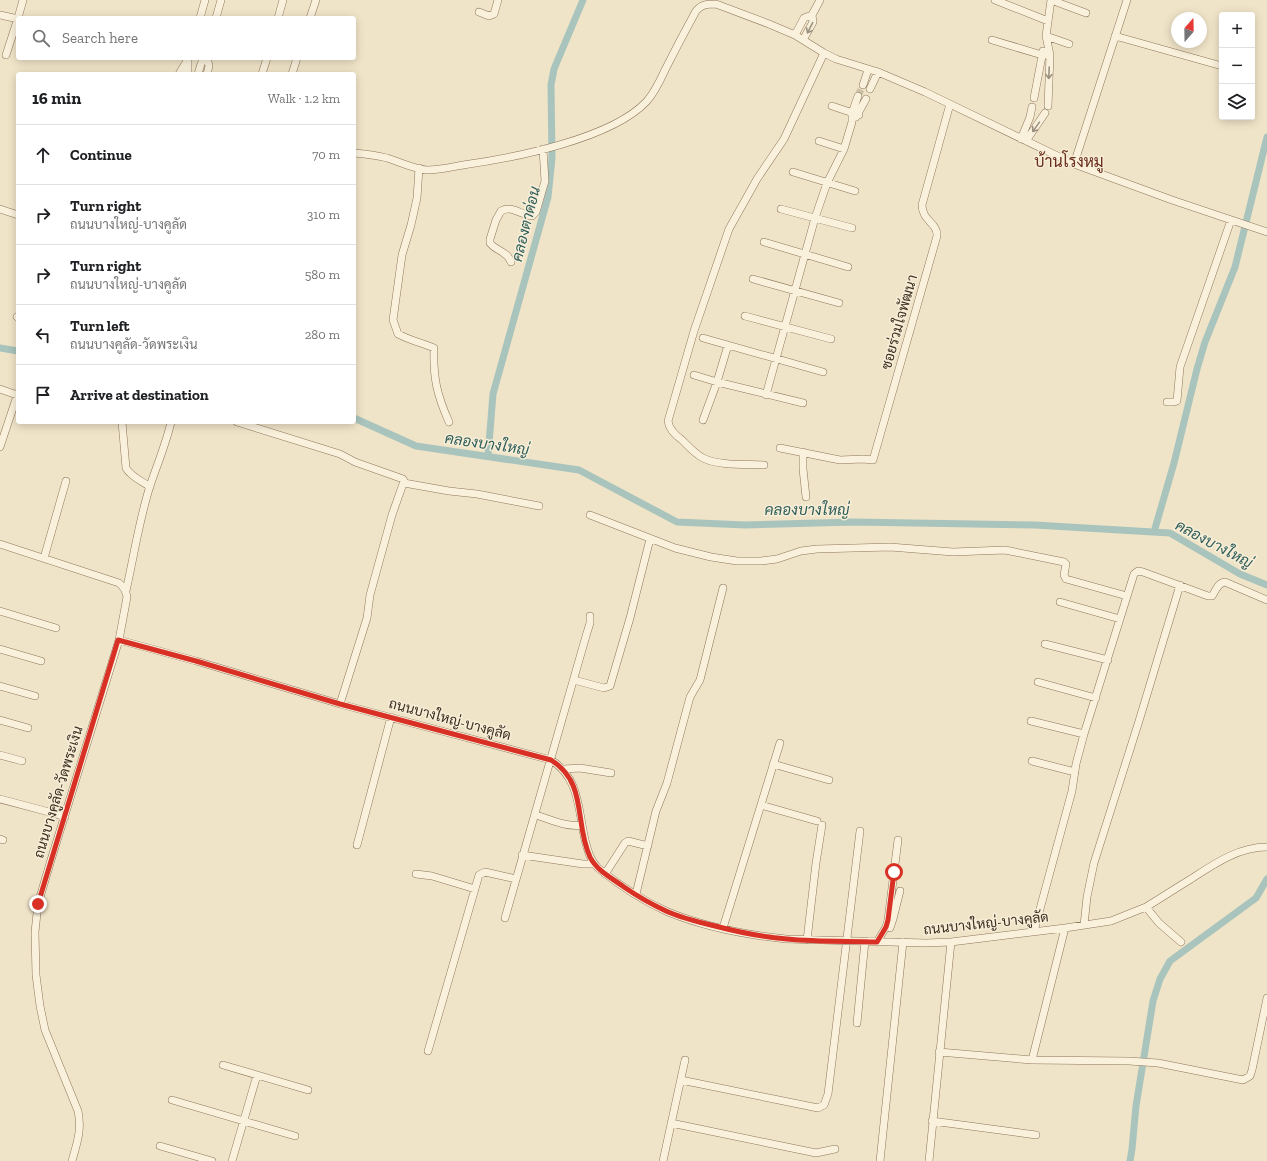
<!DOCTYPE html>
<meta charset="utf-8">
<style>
body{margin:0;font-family:"Zilla Slab",Sarabun,serif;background:#f6f6f6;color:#202124}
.controls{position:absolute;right:12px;top:12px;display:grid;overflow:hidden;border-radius:4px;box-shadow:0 2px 10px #0003}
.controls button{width:36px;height:36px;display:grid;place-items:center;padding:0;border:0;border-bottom:1px solid #e0e0e0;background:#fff;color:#202124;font:20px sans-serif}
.compass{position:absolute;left:1171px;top:12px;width:36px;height:36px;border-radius:50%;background:#fff;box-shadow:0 2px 10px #0003;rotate:20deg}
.stop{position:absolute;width:12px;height:12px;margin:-9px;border:3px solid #d93025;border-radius:50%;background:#fff}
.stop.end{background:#d93025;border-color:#fff;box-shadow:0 1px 4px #0008}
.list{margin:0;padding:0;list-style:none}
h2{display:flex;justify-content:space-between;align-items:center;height:52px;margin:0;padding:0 16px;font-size:17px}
h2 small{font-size:13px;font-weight:400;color:#757577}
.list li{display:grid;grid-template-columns:26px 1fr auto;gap:12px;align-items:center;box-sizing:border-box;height:60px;padding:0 16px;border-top:1px solid #e0e0e0}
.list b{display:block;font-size:15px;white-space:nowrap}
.list p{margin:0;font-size:13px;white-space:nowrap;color:#757577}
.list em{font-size:13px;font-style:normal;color:#757577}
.icon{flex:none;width:22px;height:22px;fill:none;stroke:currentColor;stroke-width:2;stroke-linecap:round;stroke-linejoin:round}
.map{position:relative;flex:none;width:1267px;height:1161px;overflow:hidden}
.search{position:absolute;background:#fff;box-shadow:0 2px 10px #0003;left:16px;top:16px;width:340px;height:44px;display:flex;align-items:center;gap:10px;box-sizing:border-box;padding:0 14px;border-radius:4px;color:#757577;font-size:15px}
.panel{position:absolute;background:#fff;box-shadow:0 2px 10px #0003;left:16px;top:72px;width:340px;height:352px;border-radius:4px}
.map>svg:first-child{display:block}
</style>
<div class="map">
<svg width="1267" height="1161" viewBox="0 0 1267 1161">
<rect width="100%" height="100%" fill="#f0e4c8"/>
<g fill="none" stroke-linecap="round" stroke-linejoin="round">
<!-- canal -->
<path stroke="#a9c4bc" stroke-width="7" d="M0,348L18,351
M354,418L416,446L579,470L677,522L745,525L854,522L1035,525L1170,533L1240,574L1267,585
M488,456L493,394L548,197L552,158L551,85L554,69L583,0
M1154,532L1174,463L1197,369L1205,342L1235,267L1267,137
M1130,1161L1132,1149L1136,1106L1153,1001L1160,979L1170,961L1256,898L1267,879"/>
<!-- minor-tunnel -->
<path stroke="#ccc0a6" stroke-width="7" stroke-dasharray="7 3.5" stroke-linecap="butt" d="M858,96L863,85"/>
<defs>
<path id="minor" d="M995,0L1048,21
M1051,0L1086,13
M479,12L489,16L494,14L498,0
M0,15L18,19
M18,18L23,0
M200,18L205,0
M216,18L221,0
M278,18L283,0
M310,18L316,0
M795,35L804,18L812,15L820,0
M1046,36L1069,44
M1115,36L1222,66
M803,40L813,22L812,15
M992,40L1042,55H1050
M6,55L18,18
M179,74L188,59V74
M198,74L201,64L204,58
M207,74L209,66L207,58
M262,74L267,58
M292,74L297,58
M863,85L868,70
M870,89L878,72
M1034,98L1043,51
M832,106L859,115
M1048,106L1050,55L1046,36L1051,0
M856,117L866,99
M1021,139L1030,117L1032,107
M819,141L844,149
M1026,141L1045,113
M354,153C365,154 376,155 387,158C400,162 414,169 427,170C439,170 452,167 463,165C513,158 612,139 647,101C655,92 660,81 665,70C675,50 685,31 696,11C702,4 707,4 716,4L769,24L795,35L824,53L836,59L878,72L925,92L1074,164L1172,200L1267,232
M1074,164L1127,0
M419,168L417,198L411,225L402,255L393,320L398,334C409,340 422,343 434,348C433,378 437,395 449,422
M793,172L855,191
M0,209L18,215
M781,209L852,228
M764,242L848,267
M511,262C507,251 496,251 490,243V239L496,220L501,211C513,205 520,215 532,216L536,212L545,181L543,149
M753,279L839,303
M745,316L831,339
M17,317L18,316
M703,338L823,372
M694,375L717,382L803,403
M0,389L17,395
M766,395L815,218L827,183L844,149L852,122V113L858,96
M1167,402H1174L1177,401L1180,367L1231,220
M703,420L717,382L728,345
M122,422L126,468C131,477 142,481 150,487
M237,422L340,454L355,462L403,479L404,481L392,515L370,595L367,618L340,704
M0,447L18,393
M780,448L840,460L863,459L873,460L937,236C938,223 922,221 922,205L950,104
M803,452V469L806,497
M764,465C746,464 719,466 703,458C695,454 688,446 682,440C675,435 669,429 668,421L694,331L729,229L757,179L784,139L824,53
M404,483L449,491L477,494L539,506
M590,515L675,548L711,557L737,561H761L777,559L801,551L817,549L890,547L953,552L1005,550L1064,562L1066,564L1064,575L1066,579L1127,596
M0,544L119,583C124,587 126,591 127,597L119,640L196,661L340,704L551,760C580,778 578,810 585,840C588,851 590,860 598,868C619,885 643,901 668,912C705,927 747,935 786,939L926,943L951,942L1065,928L1111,921L1146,907C1161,898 1176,888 1191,879C1214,864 1238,847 1267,847
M44,558L66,481
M126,591C134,556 139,520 150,486C157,465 166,444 171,422
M1060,602L1120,619
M0,611L56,628
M1045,644L1108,660
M0,649L41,661
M574,680L604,688L610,686L630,618L650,539
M1038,682L1096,698
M0,686L35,696
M0,720L28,728
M1031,721L1084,734
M0,755L22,761
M1032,761L1075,772
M773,764L829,780
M564,769L580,768L611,773
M0,799L49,812
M761,805L817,821
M56,814L65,817
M539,816C554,821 567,827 582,825
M0,839L3,840
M357,845L391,717
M522,855L583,864H594
M416,874L432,876L475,889
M605,874L625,843L628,841L648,846
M636,894L656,811L667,783L690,697L700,680L723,588
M1146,907L1159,923L1181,942
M505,918L586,636L590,623V616
M1084,925L1087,897L1094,863L1139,721L1180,585
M723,928L780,743
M890,928L893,919L900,891
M1034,931L1072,791L1076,764L1084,734L1134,574L1138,571L1143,572L1208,596H1212C1216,591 1217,583 1225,582L1267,600
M807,940L816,863L822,825
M877,942L886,927L888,920L898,840
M857,1023L865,941
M428,1051L479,875L485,872L516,879
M939,1052L1032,1060L1129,1061L1158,1063L1243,1080L1250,1076L1252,1070L1267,998
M1032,1060L1065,928
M223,1065L308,1090
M681,1080L818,1108L824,1105L828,1094L860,831
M172,1100L295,1136
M932,1121L1036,1135
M671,1123L816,1153L835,1149
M160,1146L212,1161
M72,1161C77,1143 82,1130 78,1111L45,1030L40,1006L36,975L35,932L38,904L51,860L119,640
M232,1161L257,1075
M663,1161L685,1060
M880,1161L903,942
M929,1161L951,942"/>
</defs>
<!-- minor casing -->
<use href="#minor" stroke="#8d765c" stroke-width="8"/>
<!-- minor -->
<use href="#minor" stroke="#faf1dc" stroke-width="7"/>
</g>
<!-- one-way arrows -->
<defs><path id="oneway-shaft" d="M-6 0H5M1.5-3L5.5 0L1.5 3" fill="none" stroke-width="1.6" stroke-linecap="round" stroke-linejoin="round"/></defs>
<g stroke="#9c907e">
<use href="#oneway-shaft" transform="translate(810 28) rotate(117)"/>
<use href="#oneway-shaft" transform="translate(1049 73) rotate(92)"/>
<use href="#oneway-shaft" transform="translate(1036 127) rotate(125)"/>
</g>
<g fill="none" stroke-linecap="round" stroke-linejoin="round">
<!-- route -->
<path stroke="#d93025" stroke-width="5" d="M38,904L118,640L196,661L340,704L551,760C588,783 574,823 590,857C597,871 612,878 624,887C637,896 651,904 666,911C681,918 698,922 715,926C738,932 763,937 787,939C817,942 847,941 877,942L886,927L888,920L894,872"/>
</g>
<g text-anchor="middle" stroke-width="3" stroke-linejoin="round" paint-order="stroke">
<!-- street labels -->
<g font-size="14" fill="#3d2e20" stroke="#f7eed8">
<text transform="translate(899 322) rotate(-74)" y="5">ซอยร่วมใจพัฒนา</text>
<text transform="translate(450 719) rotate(15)" y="5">ถนนบางใหญ่-บางคูลัด</text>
<text transform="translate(58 792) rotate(-73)" y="5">ถนนบางคูลัด-วัดพระเงิน</text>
<text transform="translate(986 923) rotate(-6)" y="5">ถนนบางใหญ่-บางคูลัด</text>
</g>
<!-- water labels -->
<g font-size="15" font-style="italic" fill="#2f5d5a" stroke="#f7eed8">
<text transform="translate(526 224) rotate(-76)" y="5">คลองตาด่อน</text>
<text transform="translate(487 444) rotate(8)" y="5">คลองบางใหญ่</text>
<text x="807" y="515">คลองบางใหญ่</text>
<text transform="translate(1214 544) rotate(28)" y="5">คลองบางใหญ่</text>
</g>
<!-- quarter labels -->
<g font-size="16" fill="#6b2e1e" stroke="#f7eed8">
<text x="1069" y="167">บ้านโรงหมู</text>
</g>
</g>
</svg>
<div class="controls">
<button>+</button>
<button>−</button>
<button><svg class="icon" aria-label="layers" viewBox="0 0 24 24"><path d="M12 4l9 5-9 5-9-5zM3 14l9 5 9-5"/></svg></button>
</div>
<svg class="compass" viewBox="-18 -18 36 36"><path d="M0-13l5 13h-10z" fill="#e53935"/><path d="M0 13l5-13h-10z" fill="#757577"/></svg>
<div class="stop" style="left:894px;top:872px"></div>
<div class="stop end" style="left:38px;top:904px"></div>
<div class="search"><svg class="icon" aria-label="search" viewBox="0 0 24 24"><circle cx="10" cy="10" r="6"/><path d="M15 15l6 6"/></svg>Search here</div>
<section class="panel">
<h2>16 min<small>Walk · 1.2 km</small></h2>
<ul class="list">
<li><svg class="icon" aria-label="ahead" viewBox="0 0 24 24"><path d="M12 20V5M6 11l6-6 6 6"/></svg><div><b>Continue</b></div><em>70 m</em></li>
<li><svg class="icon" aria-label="right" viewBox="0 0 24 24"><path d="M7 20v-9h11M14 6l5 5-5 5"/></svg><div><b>Turn right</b><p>ถนนบางใหญ่-บางคูลัด</p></div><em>310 m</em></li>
<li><svg class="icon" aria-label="right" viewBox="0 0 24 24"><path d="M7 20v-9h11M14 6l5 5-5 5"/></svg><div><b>Turn right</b><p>ถนนบางใหญ่-บางคูลัด</p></div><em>580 m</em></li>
<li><svg class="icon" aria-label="left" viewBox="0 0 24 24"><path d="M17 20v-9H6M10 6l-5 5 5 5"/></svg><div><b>Turn left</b><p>ถนนบางคูลัด-วัดพระเงิน</p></div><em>280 m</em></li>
<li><svg class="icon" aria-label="arrive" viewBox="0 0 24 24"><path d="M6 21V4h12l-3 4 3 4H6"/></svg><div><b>Arrive at destination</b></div></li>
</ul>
</section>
</div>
